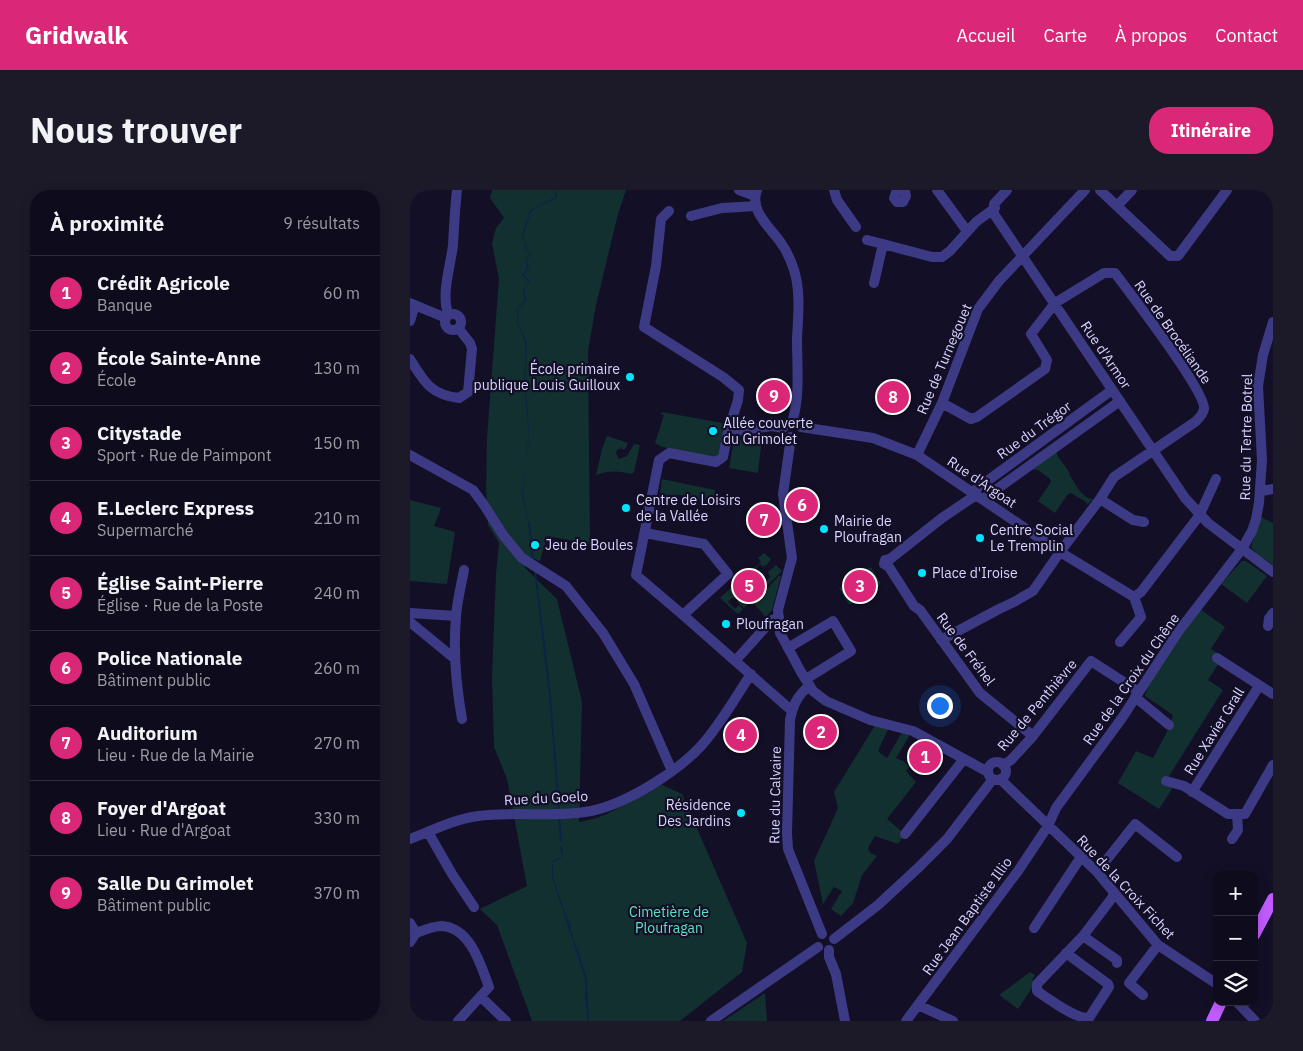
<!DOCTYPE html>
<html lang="fr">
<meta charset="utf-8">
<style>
body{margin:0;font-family:"IBM Plex Sans",sans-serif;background:#1c1929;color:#f1f3f6}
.controls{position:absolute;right:15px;bottom:15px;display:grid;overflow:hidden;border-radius:10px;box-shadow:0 2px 12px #0003}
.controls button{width:45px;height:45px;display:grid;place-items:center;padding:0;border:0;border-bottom:1px solid #2e2b3b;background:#0e0b1c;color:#f1f3f6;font:25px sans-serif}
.you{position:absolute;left:529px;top:515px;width:18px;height:18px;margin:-12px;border:4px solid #fff;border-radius:50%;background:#1a73e8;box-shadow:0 0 0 8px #1a73e833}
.badge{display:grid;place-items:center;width:32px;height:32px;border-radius:50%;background:#db2777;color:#fff;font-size:16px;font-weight:700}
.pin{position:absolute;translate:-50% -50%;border:2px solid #fff;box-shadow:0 1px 5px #0006}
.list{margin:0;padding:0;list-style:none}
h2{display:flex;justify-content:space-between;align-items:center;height:65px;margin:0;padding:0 20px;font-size:21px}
h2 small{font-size:16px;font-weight:400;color:#9b9ba3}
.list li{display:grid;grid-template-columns:32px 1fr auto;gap:15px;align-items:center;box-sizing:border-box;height:75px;padding:0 20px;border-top:1px solid #2e2b3b}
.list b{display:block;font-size:19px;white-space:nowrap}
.list p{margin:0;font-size:16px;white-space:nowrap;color:#9b9ba3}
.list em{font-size:16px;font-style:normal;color:#9b9ba3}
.icon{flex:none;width:28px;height:28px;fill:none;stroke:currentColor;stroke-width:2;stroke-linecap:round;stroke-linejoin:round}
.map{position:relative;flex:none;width:863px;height:831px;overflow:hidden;border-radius:20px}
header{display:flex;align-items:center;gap:30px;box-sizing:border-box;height:70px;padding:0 25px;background:#db2777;color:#fff}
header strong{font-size:24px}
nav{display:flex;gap:28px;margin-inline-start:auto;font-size:18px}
.intro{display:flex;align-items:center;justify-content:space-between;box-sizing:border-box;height:120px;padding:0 30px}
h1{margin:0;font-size:35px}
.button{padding:12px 22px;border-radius:20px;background:#db2777;color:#fff;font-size:18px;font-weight:700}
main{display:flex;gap:30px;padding:0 30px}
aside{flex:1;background:#0e0b1c;border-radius:20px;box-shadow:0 2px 12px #0003}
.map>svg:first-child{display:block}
</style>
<header>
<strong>Gridwalk</strong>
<nav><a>Accueil</a><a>Carte</a><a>À propos</a><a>Contact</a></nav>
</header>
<div class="intro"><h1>Nous trouver</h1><a class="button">Itinéraire</a></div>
<main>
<aside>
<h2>À proximité<small>9 résultats</small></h2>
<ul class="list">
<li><span class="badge">1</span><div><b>Crédit Agricole</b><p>Banque</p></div><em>60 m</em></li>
<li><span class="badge">2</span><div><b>École Sainte-Anne</b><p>École</p></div><em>130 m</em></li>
<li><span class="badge">3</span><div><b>Citystade</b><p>Sport · Rue de Paimpont</p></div><em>150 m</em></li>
<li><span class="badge">4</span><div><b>E.Leclerc Express</b><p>Supermarché</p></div><em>210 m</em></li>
<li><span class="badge">5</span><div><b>Église Saint-Pierre</b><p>Église · Rue de la Poste</p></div><em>240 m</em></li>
<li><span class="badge">6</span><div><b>Police Nationale</b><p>Bâtiment public</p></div><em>260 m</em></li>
<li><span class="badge">7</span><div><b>Auditorium</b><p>Lieu · Rue de la Mairie</p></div><em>270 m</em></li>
<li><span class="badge">8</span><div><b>Foyer d'Argoat</b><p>Lieu · Rue d'Argoat</p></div><em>330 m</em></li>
<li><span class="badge">9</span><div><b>Salle Du Grimolet</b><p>Bâtiment public</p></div><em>370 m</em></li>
</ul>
</aside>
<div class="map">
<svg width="863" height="831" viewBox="0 0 863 831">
<rect width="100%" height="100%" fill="#130f26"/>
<!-- green -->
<path fill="#12302f" d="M82,0H216L208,24L186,115L178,161L180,354L137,346L130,371L114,365L115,378L147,409L172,512L169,632C199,628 223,609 248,593L272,604L337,753L332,782L270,831H122L87,735L70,719L117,696L97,589L84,557L82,486L86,384L89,353L78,335L76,300L77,247L89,89L82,53L86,38L94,28L80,8Z
M252,222L318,234L313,267L294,269L250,256L245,253L254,225L250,224Z
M197,246L218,253L216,258L213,260L211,258L207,260L206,263L209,269L217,266L224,254L230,255L224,282L222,284C208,281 200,280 186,285L192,259Z
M352,248L348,283L319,278L324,250Z
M647,260V265L660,283L659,284C665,293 672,309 683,309L677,315L676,312L661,303L658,304L645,323L628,311L641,292L640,289L628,280L621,279Z
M252,289L305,300L303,312L274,308L272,305H266L265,310L262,312L251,306L250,302Z
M0,310L31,318L24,336L45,342L37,394L0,391Z
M851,327L863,333V375L847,364L841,357Z
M354,363L361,369L356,376L354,375V378L350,374L334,391L333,388L351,372L348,368Z
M832,371H836L857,386L837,413L811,394Z
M366,375L372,381L334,418L327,412L328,411H332L333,409L334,412L339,408L340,410L347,403L345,402L350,396L353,398L355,395L354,393L360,387L358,382Z
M461,377L471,394L439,415L429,398Z
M369,386H371L362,420L356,427L343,413Z
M325,394L328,397L324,402L327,403L325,408H322L318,412L325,419L329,415L333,419L328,424L310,408Z
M790,419L815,437L801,459L809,464V473L798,490L813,500L759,586L762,599L749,619L708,593L726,561L743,568L758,540L763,525L735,506C746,474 770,446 790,419Z
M467,532L480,535L468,561L477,568L494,539L502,541L486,568L495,572L499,577L496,581L506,592L477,629L495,644L488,654L465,646L458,658L460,663L467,666L452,685L443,713L431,726L421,719L432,701L424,697L413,714L404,671L428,618L424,602Z
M620,782L625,785L622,790L626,792L608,819L589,805Z
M355,803L357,831H313Z"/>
<!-- water -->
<path fill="#0c2248" d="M145,0L147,5L145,9L127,17L120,23L113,47L117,59L121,65L116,70L119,78L113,85L120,90L114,100L117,110L107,120L109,128L107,132L117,153L115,191L119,240L113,304L119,334L112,306L119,247L114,192L116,154L106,131L108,128L106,120L115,111L113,100L119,92L112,86V84L117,79L115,70L120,64L116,59L112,46L120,20L145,7Z
M152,662H153L152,667L143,672V687L155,723L160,733L163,750L168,760L177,789L179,831H178L175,808V789L142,687V672L152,666Z"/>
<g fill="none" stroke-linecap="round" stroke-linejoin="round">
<!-- stream -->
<path stroke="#0c2248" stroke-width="2" d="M119,333L123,371
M125,380L140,505L149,619
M149,629L151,651
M151,658L152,662"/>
<!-- minor -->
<path stroke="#3d3a85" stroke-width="10" d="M329,0L345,6
M347,0C339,21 360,37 371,53C377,61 381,71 384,80C391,102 388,127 387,149C387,175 390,204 383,229
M424,0L427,10L446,37
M487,0L484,8L487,12H493L496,6L495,0
M527,0L557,41
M597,0L584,14V24L775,308L798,333L863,382
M690,0L760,66H768L817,0
M707,16L722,0
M259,21L251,29L246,76L234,137L313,187L329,200L328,210L318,242
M281,26L312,18L346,16
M457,50L473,54
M464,93L473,54L522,67H532L540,61L566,32L585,18
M0,113L36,128
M35 132a8 8 0 1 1 16 0a8 8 0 1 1-16 0Z
M39,125C30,107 41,74 43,55C44,37 45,18 47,0
M0,131L5,115
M0,169C14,192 21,205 49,208L58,202L62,159L60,153L49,139
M391,237L463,248L507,265L650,362L724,407
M381,247L373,304L382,368L368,420L370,443L391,482L403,501L416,511L460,530L503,541L578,582
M0,265L63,300L74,315L93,345L112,368L156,396L193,443L224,494L262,581
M507,265L532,213L568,119L589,91L675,0
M851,301L863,299
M562,302L702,200
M566,305L532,328L480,369L475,370L474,374L479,377L504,416L510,420L570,503L623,546
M573,309L710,211
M690,309L723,330L734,332
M235,343L294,354L318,384L273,425L382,521
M0,423L46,426
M273,425L226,385L249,270L259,263L306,272L313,267L318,242L362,236L373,238
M0,432L45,469
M858,436L859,428L863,423
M531,450L589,419L604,412L623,401L650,362L690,309L704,287L785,232C789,228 793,225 794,219C796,202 720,103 705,83H694L645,113L621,144L637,170L635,179L567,227L561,229L532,213
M710,452L731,427L724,407L731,402L789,326L806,289
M378,458L423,431L441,461L396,489
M807,468L863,504
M326,470L362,430L369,427
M399,496C387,506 383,515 380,530L377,643L378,659L412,744
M725,507L759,535
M52,529C46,495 43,461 46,427C47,411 51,396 54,380
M578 581a9 9 0 1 1 18 0a9 9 0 1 1-18 0Z
M593,575L601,570L623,546L681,471L729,502
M590,589L687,682L748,755L807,794
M756,591L774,596L818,624H835L863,575
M782,602L849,496
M18,642L42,684L64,717
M495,644L554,569
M0,649C21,641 45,629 68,626C105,621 144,628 181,621C216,614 267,582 291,556C310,535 325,508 341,484
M822,649L828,640L827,624
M687,682L725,634L767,667
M0,733L6,743C14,740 23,736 32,736C61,738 71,776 79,797L48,831
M624,738L671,667
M673,746L707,770V773
M424,749L468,715L509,677L537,649L583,589
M0,752L6,743
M419,760V767L426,784L435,831
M656,763L698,794L699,797L679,828C665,829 639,809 627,801V794L673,746L702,708L704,702
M733,805L719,793L748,755
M71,807L96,831
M827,812L845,831
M508,815L543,831
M301,831L408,757
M496,831L608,681L638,636L646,618L712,528L768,442L832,359L842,341L846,329L849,313L852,270L848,196L853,165L863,132"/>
<!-- major -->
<path stroke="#c25bff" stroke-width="12" d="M844,745L863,709
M802,831L811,812"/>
</g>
<!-- markers -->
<g fill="#00e5ff" stroke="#130f26" stroke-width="2">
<circle cx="220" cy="187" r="5"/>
<circle cx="303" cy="241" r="5"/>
<circle cx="216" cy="318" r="5"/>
<circle cx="414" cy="339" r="5"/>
<circle cx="570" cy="348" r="5"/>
<circle cx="125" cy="355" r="5"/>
<circle cx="512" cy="383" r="5"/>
<circle cx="316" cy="434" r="5"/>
<circle cx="331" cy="623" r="5"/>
</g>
<g text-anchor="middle" stroke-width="4.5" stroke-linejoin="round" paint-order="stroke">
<!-- street labels -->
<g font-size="14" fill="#d9d4ff" stroke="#130f26">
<text transform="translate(763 142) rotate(55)" y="5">Rue de Brocéliande</text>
<text transform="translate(696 165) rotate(56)" y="5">Rue d'Armor</text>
<text transform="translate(534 169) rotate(-67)" y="5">Rue de Turnegouet</text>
<text transform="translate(624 240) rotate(-36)" y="5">Rue du Trégor</text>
<text transform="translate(836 247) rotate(-89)" y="5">Rue du Tertre Botrel</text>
<text transform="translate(572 292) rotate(34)" y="5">Rue d'Argoat</text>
<text transform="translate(556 459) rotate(53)" y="5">Rue de Fréhel</text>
<text transform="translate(721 489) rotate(-55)" y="5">Rue de la Croix du Chêne</text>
<text transform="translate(627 515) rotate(-50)" y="5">Rue de Penthièvre</text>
<text transform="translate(804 541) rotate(-58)" y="5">Rue Xavier Grall</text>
<text transform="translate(365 605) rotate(-89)" y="5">Rue du Calvaire</text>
<text transform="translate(136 608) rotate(-3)" y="5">Rue du Goelo</text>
<text transform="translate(716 697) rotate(47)" y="5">Rue de la Croix Fichet</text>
<text transform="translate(557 726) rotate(-54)" y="5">Rue Jean Baptiste Illio</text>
</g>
<!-- poi labels -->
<g font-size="14" fill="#d9d4ff" stroke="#130f26" text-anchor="start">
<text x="210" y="184" text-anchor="end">École primaire<tspan x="210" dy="16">publique Louis Guilloux</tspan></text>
<text x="313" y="238">Allée couverte<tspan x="313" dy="16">du Grimolet</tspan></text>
<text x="226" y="315">Centre de Loisirs<tspan x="226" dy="16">de la Vallée</tspan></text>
<text x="424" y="336">Mairie de<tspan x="424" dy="16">Ploufragan</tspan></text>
<text x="580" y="345">Centre Social<tspan x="580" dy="16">Le Tremplin</tspan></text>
<text x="135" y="360">Jeu de Boules</text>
<text x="522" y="388">Place d'Iroise</text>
<text x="326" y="439">Ploufragan</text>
<text x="321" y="620" text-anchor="end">Résidence<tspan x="321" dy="16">Des Jardins</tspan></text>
</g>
<!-- park labels -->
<g font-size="14" fill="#5fe0c0" stroke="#130f26">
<text x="259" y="727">Cimetière de<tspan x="259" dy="16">Ploufragan</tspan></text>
</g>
</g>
</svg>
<div class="controls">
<button>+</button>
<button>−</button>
<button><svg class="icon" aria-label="layers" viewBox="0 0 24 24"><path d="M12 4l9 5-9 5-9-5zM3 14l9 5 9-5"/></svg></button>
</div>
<div class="you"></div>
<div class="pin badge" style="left:515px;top:567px">1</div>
<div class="pin badge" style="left:411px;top:542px">2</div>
<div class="pin badge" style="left:450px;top:396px">3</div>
<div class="pin badge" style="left:331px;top:545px">4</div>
<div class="pin badge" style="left:339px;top:396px">5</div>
<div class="pin badge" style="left:392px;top:315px">6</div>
<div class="pin badge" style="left:354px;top:330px">7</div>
<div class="pin badge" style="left:483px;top:207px">8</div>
<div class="pin badge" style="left:364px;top:206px">9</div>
</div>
</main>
